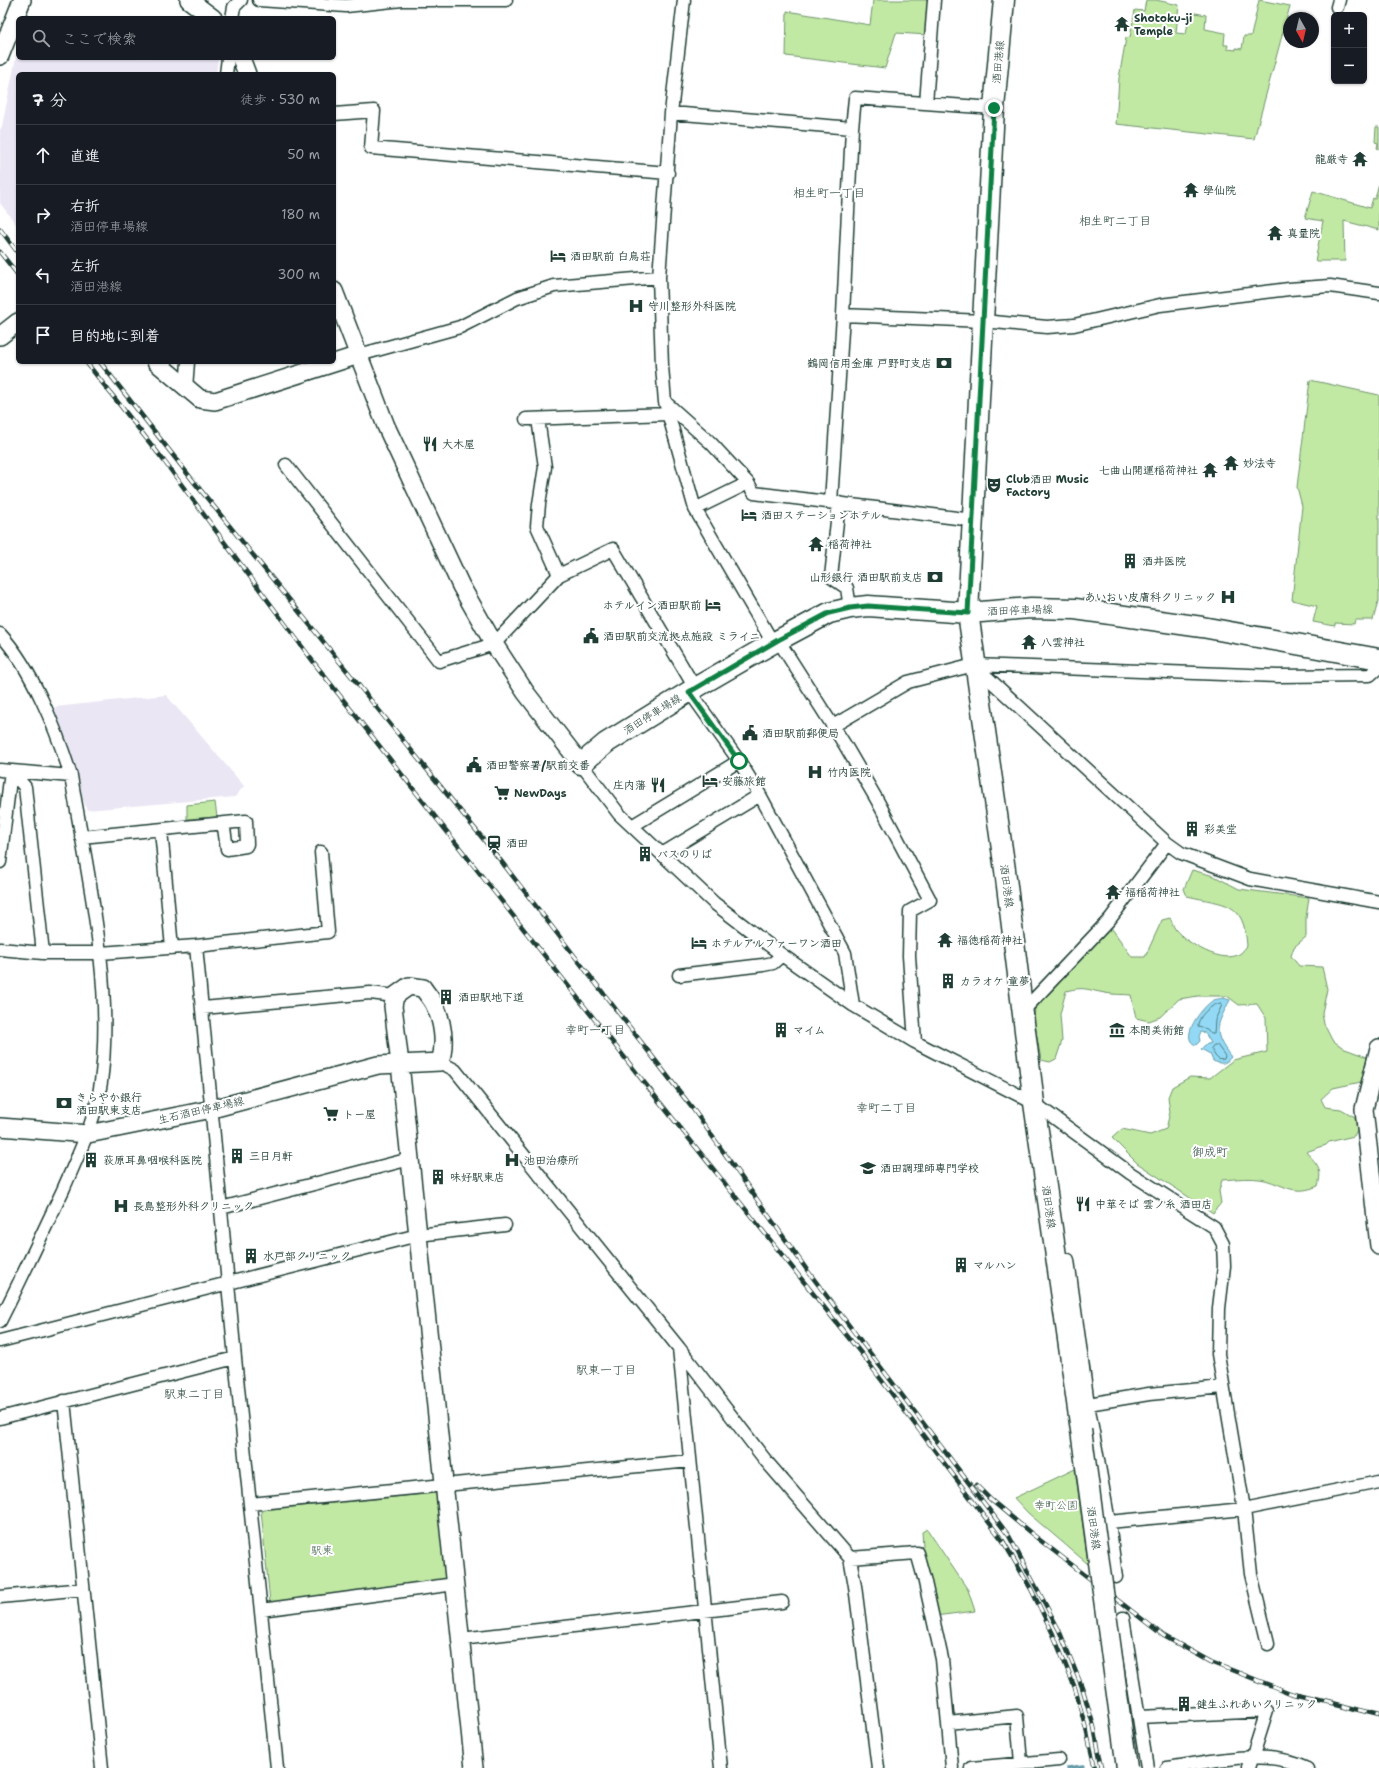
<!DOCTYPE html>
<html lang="ja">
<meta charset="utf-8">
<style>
body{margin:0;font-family:"Shantell Sans","Klee One",sans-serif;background:#20242c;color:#f1f3f6}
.controls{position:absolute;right:12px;top:12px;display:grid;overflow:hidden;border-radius:6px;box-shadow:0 1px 3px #0004}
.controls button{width:36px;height:36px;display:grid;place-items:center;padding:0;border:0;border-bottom:1px solid #363941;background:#171b24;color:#f1f3f6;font:20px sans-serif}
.compass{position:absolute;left:1283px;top:12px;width:36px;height:36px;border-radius:50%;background:#171b24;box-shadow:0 1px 3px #0004;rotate:172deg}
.stop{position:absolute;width:12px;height:12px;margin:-9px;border:3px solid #0b8043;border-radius:50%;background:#fff}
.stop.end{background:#0b8043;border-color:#fff;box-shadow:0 1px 4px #0008}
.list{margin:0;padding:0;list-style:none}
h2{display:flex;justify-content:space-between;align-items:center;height:52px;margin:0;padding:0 16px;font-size:17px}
h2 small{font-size:13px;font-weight:400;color:#9ea1a6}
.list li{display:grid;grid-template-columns:26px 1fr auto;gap:12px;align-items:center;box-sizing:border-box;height:60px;padding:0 16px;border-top:1px solid #363941}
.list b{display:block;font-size:15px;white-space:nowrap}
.list p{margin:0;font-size:13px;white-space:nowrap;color:#9ea1a6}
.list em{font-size:13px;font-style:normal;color:#9ea1a6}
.icon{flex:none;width:22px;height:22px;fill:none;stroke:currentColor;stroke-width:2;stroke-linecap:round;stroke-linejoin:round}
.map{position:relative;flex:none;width:1379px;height:1768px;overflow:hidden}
.search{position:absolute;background:#171b24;box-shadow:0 1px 3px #0004;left:16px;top:16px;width:320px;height:44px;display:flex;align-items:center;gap:10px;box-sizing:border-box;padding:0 14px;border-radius:6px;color:#9ea1a6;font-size:15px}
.panel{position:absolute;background:#171b24;box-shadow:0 1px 3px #0004;left:16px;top:72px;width:320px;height:292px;border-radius:6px}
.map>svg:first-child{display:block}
</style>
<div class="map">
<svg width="1379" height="1768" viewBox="0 0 1379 1768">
<rect width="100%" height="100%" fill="#fff"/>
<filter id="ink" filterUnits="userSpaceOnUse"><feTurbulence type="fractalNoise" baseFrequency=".025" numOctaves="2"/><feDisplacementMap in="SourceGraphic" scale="8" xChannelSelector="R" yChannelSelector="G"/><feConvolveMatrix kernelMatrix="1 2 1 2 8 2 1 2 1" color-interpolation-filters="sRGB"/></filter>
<g filter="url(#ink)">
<!-- built -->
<path fill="#ebe6f4" d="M18,48V58H218L216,74H18V227L0,203V130L2,126Z
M166,695L244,786L235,797L87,810L53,714L55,707Z"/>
<!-- green -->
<path fill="#c1e9a4" stroke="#70936c" d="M873,0H929L928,35L896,33L885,68L786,56L787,11L870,25Z
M1146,0H1156L1179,5L1176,33L1186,34L1190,12L1206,15L1205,29L1225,33L1224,45H1228L1227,49L1236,50V48L1242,49L1244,36H1251L1259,0L1290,6L1254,139L1116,124L1119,78L1126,38L1130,37L1135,10L1144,11Z
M1376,127H1379V149L1377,148L1378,143L1375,142Z
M1379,183V230L1344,221L1345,261H1315L1323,221L1305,218L1313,191L1370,208L1373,198L1375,199Z
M1310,380L1379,395V602H1378L1373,620H1355L1354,624L1335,623V626L1313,622L1317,606L1292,600L1302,506L1297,487Z
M215,802L217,817L187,819V805Z
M1192,870L1214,876L1239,889L1309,898L1306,918V937L1294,947L1291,956L1299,966L1322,967L1327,989L1322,1013L1324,1024L1332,1040L1345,1049L1367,1057L1361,1082L1333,1088L1321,1099L1325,1107L1341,1109L1355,1117L1357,1130L1354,1136L1329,1142L1326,1145L1306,1152C1317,1164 1323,1168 1318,1186C1294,1196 1287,1186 1265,1180C1251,1177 1236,1179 1222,1180L1219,1191L1221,1203L1213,1213L1137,1163L1112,1138L1122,1129L1150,1135L1166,1129L1170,1112L1168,1097L1172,1087L1190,1077L1210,1078L1233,1060L1267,1052L1266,1018L1257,1004L1239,1005L1227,996H1198L1179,999L1160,1017L1149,1021L1136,1018L1131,995C1122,994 1113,995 1105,993C1087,990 1085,986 1066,991L1060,1014L1062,1041L1056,1059L1050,1062L1041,1060L1034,1020L1035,1008L1110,926L1132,957H1145L1162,920L1170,918C1172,921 1173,926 1175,929C1186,943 1224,966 1241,953C1243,951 1245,948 1247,946C1244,900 1225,905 1187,896L1184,889Z
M1075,1469L1088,1564L1028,1513L1014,1498Z
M436,1493L448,1579L270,1603L261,1510Z
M927,1529L968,1590L975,1611L935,1616L921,1547L923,1546L922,1532Z"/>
<!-- water -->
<path fill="#93d9f5" stroke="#659ba8" d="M1223,998L1230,1000C1216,1027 1212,1032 1231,1057C1225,1065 1221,1064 1213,1061L1210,1054L1201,1049L1205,1045L1211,1043L1205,1033L1201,1032L1199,1036L1200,1041L1196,1045C1178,1039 1202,1006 1214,1000C1216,999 1220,999 1223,998Z"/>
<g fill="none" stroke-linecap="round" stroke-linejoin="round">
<!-- shore -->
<path stroke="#4d7b81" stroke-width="1" d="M1221,1003L1222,1005L1215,1020L1214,1034H1211L1207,1029L1198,1027C1197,1017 1211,1004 1221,1003Z
M1214,1045H1217L1225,1056L1224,1059C1216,1062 1215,1054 1211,1049Z"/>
<!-- stream -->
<path stroke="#659ba8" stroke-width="3.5" d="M1068,1768L1083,1766"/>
<defs>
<path id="street" d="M259,0L346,6L402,0
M402,0H506
M684,0L671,113L659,277L662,366L665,402L695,509L773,643
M1337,7L1339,0
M232,18L234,7L241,0
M226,74L228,58
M926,103L934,0
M671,113L852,128
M334,114L374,111L371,148L668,173
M843,315L983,321L1047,327L1074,325L1160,305L1289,289L1330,286L1379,293
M359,355L460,327L517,298L554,286L659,277
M186,388L188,362
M665,402L711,443L748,483
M526,419L668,414
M538,419L545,467L539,504L537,526L559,575
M286,465L439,661L494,644L559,575L613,549L695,688
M831,502L843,315L852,128L855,98L994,108
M839,503L831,577L847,588L850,608
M695,509L748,483L754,493L973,520
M0,634C32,668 57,731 71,776C87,874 114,983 101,1082C96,1120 78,1155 63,1190C42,1234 22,1278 0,1321
M778,640L845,745L877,800L930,900L910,911L909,956L915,1042
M976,667L1167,843L1181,853L1250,879L1379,902
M689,691L739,761L760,795L845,953L853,1005
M833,726L908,682L974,665L1278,676L1370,675L1379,667
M581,764L619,814L714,903L782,955L853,1005L915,1042L1034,1103L1130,1173L1214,1227L1223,1244L1224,1266L1219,1308L1218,1354L1244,1509L1251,1574L1268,1644
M0,770L71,776
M632,826L739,761
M161,830L172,948
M81,837L246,821L247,844L246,846L227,849L224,828L220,824
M662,854L760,795
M0,862L11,771L25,787L43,953
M196,946L328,932L321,852
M0,949L43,953H100L196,946L235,1358L277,1768
M679,975L763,965L773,963L782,955
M203,1008L370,993L395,996
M1023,1011L1110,919L1167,843
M440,1062L455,1070L679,1348L766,1461L850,1558L855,1586L878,1768
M221,1208L410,1159
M1056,1260H1068L1088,1404L1109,1522L1116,1577
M0,1341L418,1235L505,1225
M679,1348L721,1768
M64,1401L102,1768
M1088,1404L1149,1394L1223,1387
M0,1418L235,1358
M250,1504L690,1461
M1109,1522L1244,1509L1379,1482
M850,1558L917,1553L924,1578L942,1659L952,1768
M0,1597L83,1589
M261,1610L455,1584
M1123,1618L1147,1768
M461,1639L782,1602
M1139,1717L1267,1711L1249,1768
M948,1723L1017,1716L1021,1763
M971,1768L1059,1760
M1167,1768C1211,1762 1264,1747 1307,1768"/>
<path id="secondary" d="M189,0L213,18
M0,56L22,0
M241,58L247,74
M334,291L386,426L461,586L494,644L526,693L581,764
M0,336L18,322
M156,362L200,399L215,401L359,355
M1379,1048L1364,1109L1379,1246
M0,1127L88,1134L212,1109L378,1065L440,1062C446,1044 443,1021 434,1004C431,998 426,993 423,988L409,986L395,996L393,1006L400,1064L474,1768"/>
<path id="primary" d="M1004,0L994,108L968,613L1005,870L1034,1103L1081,1430
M581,764L606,743L695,688L773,643L829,613L850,608L868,606L968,613L1031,608L1075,609L1202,627L1379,659"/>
</defs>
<!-- street casing -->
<use href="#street" stroke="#1f3d34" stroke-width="15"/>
<!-- secondary casing -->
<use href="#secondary" stroke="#1f3d34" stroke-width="20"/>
<!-- primary casing -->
<use href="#primary" stroke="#1f3d34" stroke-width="23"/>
<!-- street -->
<use href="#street" stroke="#fff" stroke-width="12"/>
<!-- secondary -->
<use href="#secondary" stroke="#fff" stroke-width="17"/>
<!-- primary -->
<use href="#primary" stroke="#fff" stroke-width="20"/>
<defs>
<path id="rail" d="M0,229L18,253
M0,252L18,275
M86,362L161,457L315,664L658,1100L864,1357L1003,1541L1031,1589L1053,1634L1075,1688L1086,1729L1095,1768
M100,362L194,482L501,861L693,1109L807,1270L1009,1536L1059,1630L1082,1687L1094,1727L1102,1768
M976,1485L991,1500L1032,1534L1164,1636L1211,1662L1290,1693L1379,1715"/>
</defs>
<!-- rail casing -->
<use href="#rail" stroke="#1f3d34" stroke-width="4.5"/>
<!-- rail -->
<use href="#rail" stroke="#fff" stroke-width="3" stroke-dasharray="9" stroke-linecap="butt"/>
<defs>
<path id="primary-bridge" d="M1081,1430L1127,1768"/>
</defs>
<!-- primary-bridge casing -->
<use href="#primary-bridge" stroke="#1f3d34" stroke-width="23" stroke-linecap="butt"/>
<!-- primary-bridge -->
<use href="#primary-bridge" stroke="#fff" stroke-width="20"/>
</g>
</g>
<g fill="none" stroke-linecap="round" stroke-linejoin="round" filter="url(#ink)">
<!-- route -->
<path stroke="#0b8043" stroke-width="5" d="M739,761L689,692L778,640L829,613L850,608L868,606L968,613L994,108"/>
</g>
<!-- icons -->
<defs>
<symbol id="temple-bare" viewBox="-9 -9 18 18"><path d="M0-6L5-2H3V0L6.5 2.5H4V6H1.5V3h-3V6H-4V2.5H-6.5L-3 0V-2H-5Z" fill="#1f3d34" stroke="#fff" stroke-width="2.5" paint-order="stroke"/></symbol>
<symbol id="hotel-bare" viewBox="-9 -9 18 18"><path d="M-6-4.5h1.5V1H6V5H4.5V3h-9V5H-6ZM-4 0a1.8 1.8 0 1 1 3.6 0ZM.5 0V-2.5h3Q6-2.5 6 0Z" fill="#1f3d34" stroke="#fff" stroke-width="2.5" paint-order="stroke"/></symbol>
<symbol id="hospital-bare" viewBox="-9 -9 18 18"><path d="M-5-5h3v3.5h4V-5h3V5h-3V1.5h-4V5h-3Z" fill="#1f3d34" stroke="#fff" stroke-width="2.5" paint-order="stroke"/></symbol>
<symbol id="bank-bare" viewBox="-9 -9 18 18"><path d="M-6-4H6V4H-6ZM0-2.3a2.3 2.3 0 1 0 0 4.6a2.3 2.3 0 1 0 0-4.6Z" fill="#1f3d34" stroke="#fff" stroke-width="2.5" paint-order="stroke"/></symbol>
<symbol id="restaurant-bare" viewBox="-9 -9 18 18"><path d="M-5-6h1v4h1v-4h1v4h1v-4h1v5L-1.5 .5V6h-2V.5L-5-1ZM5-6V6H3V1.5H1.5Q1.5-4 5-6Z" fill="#1f3d34" stroke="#fff" stroke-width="2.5" paint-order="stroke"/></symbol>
<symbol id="theatre-bare" viewBox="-9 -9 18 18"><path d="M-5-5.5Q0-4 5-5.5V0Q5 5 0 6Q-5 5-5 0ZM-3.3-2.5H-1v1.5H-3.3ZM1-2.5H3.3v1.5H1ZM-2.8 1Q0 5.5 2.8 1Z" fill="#1f3d34" stroke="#fff" stroke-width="2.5" paint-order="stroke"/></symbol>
<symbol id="building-bare" viewBox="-9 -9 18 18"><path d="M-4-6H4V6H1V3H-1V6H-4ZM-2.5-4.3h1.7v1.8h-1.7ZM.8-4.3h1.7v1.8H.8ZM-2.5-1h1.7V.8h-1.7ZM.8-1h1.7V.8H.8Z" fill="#1f3d34" stroke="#fff" stroke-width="2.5" paint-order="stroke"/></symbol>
<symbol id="civic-bare" viewBox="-9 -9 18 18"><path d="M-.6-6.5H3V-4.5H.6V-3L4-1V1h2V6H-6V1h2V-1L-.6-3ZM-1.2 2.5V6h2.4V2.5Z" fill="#1f3d34" stroke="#fff" stroke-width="2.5" paint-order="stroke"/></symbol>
<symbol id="supermarket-bare" viewBox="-9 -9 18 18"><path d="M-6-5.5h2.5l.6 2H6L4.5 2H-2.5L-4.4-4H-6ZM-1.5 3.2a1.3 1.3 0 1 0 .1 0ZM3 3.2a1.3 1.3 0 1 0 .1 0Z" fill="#1f3d34" stroke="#fff" stroke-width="2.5" paint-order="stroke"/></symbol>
<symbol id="station-bare" viewBox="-9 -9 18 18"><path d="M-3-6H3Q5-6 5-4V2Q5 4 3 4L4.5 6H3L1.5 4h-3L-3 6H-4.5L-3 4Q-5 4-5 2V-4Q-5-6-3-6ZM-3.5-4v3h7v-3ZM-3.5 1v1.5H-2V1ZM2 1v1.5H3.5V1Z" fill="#1f3d34" stroke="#fff" stroke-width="2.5" paint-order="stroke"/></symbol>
<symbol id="museum-bare" viewBox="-9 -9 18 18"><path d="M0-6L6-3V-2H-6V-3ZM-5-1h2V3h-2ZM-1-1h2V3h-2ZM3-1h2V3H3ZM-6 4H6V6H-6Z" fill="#1f3d34" stroke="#fff" stroke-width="2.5" paint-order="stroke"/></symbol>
<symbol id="school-bare" viewBox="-9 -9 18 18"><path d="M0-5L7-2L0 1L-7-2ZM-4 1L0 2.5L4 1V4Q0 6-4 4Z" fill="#1f3d34" stroke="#fff" stroke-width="2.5" paint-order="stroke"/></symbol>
</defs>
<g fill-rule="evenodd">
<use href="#temple-bare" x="1111" y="13" width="22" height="22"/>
<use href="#temple-bare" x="1349" y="148" width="22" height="22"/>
<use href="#temple-bare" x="1180" y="179" width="22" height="22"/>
<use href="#temple-bare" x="1264" y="222" width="22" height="22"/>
<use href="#hotel-bare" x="547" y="245" width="22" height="22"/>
<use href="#hospital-bare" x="625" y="295" width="22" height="22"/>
<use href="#bank-bare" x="933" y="352" width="22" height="22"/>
<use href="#restaurant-bare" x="419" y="433" width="22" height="22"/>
<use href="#temple-bare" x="1220" y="452" width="22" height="22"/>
<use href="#temple-bare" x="1199" y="459" width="22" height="22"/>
<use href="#theatre-bare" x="983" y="474" width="22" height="22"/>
<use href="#hotel-bare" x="738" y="504" width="22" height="22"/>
<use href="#temple-bare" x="805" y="533" width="22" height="22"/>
<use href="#building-bare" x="1119" y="550" width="22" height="22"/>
<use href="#bank-bare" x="924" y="566" width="22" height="22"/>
<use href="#hospital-bare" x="1217" y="586" width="22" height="22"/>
<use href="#hotel-bare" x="702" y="594" width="22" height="22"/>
<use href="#civic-bare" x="580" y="625" width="22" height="22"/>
<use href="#temple-bare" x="1018" y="631" width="22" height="22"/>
<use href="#civic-bare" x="739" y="722" width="22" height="22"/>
<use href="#civic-bare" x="463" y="754" width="22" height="22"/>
<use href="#hospital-bare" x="804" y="761" width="22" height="22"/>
<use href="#hotel-bare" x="699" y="770" width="22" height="22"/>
<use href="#restaurant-bare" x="647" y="774" width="22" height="22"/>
<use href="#supermarket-bare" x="491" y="782" width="22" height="22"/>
<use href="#building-bare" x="1181" y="818" width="22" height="22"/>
<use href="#station-bare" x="483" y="832" width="22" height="22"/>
<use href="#building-bare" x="634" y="843" width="22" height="22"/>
<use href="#temple-bare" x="1102" y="881" width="22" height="22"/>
<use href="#temple-bare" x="934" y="929" width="22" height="22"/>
<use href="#hotel-bare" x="688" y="932" width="22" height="22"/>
<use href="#building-bare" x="937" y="970" width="22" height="22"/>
<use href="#building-bare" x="435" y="986" width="22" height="22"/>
<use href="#building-bare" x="770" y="1019" width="22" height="22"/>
<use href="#museum-bare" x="1106" y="1019" width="22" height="22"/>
<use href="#bank-bare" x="53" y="1092" width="22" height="22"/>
<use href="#supermarket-bare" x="320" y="1103" width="22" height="22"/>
<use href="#building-bare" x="226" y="1145" width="22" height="22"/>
<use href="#building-bare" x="80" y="1149" width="22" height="22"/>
<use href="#hospital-bare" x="501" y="1149" width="22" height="22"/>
<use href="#school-bare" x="857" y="1157" width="22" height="22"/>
<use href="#building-bare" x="427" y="1166" width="22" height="22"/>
<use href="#restaurant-bare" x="1072" y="1193" width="22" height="22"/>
<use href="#hospital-bare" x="110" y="1195" width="22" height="22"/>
<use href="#building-bare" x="240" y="1245" width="22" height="22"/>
<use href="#building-bare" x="950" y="1254" width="22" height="22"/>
<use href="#building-bare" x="1173" y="1693" width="22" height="22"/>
</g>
<g text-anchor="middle" stroke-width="4" stroke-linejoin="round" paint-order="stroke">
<!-- poi labels -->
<g font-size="11" font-weight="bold" fill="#1f3d34" stroke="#fff" text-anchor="start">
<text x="1134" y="22">Shotoku-ji<tspan x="1134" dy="13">Temple</tspan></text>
<text x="1348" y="163" text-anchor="end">龍厳寺</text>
<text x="1203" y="194">學仙院</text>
<text x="1287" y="237">真量院</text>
<text x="570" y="260">酒田駅前 白鳥荘</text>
<text x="648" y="310">守川整形外科医院</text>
<text x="932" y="367" text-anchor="end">鶴岡信用金庫 戸野町支店</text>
<text x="442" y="448">大木屋</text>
<text x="1243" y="467">妙法寺</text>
<text x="1198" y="474" text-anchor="end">七曲山開運稲荷神社</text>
<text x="1006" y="483">Club酒田 Music<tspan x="1006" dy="13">Factory</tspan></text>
<text x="761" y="519">酒田ステーションホテル</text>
<text x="828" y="548">稲荷神社</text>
<text x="1142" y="565">酒井医院</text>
<text x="923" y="581" text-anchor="end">山形銀行 酒田駅前支店</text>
<text x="1216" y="601" text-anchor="end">あいおい皮膚科クリニック</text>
<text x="701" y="609" text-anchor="end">ホテルイン酒田駅前</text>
<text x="603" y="640">酒田駅前交流拠点施設 ミライニ</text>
<text x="1041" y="646">八雲神社</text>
<text x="762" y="737">酒田駅前郵便局</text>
<text x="486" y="769">酒田警察署/駅前交番</text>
<text x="827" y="776">竹内医院</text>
<text x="722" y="785">安藤旅館</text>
<text x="646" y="789" text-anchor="end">庄内藩</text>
<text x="514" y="797">NewDays</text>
<text x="1204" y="833">彩美堂</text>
<text x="506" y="847">酒田</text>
<text x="657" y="858">バスのりば</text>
<text x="1125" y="896">福稲荷神社</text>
<text x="957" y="944">福徳稲荷神社</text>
<text x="711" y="947">ホテルアルファーワン酒田</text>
<text x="960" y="985">カラオケ 童夢</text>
<text x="458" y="1001">酒田駅地下道</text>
<text x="793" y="1034">マイム</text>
<text x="1129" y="1034">本間美術館</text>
<text x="76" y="1101">きらやか銀行<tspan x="76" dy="13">酒田駅東支店</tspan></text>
<text x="343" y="1118">トー屋</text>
<text x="249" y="1160">三日月軒</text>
<text x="103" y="1164">荻原耳鼻咽喉科医院</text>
<text x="524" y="1164">池田治療所</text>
<text x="880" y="1172">酒田調理師専門学校</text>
<text x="450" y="1181">味好駅東店</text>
<text x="1095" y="1208">中華そば 雲ノ糸 酒田店</text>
<text x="133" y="1210">長島整形外科クリニック</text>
<text x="263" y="1260">水戸部クリニック</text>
<text x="973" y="1269">マルハン</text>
<text x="1196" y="1708">健生ふれあいクリニック</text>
</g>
<!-- street labels -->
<g font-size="11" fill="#1f3d34" stroke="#fff">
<text transform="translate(998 62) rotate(-85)" y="4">酒田港線</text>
<text transform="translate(1020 610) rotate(-2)" y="4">酒田停車場線</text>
<text transform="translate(652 714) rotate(-32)" y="4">酒田停車場線</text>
<text transform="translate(1007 886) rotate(82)" y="4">酒田港線</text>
<text transform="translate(201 1110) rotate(-13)" y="4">生石酒田停車場線</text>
<text transform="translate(1049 1207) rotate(82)" y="4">酒田港線</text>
<text transform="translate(1094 1528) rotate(82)" y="4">酒田港線</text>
</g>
<!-- park labels -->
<g font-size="11" fill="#3f5f4a" stroke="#fff">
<text x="1056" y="1509">幸町公園</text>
<text x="322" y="1554">駅東</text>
</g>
<!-- neighbourhood labels -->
<g font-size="12" fill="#1f3d34" stroke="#fff">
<text x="829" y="197">相生町一丁目</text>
<text x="1115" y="225">相生町二丁目</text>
<text x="595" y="1034">幸町一丁目</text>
<text x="886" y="1112">幸町二丁目</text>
<text x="1210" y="1156">御成町</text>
<text x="606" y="1374">駅東一丁目</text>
<text x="194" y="1398">駅東二丁目</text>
</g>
</g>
</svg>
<div class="controls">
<button>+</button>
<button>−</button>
</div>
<svg class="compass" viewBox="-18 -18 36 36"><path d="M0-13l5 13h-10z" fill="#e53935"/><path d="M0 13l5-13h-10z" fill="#9ea1a6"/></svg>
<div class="stop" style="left:739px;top:761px"></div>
<div class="stop end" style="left:994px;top:108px"></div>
<div class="search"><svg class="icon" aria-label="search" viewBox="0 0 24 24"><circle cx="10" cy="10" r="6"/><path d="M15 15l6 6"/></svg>ここで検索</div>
<section class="panel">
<h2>7 分<small>徒歩 · 530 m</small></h2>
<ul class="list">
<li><svg class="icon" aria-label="ahead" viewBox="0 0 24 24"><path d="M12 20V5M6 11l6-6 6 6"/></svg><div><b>直進</b></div><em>50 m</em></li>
<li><svg class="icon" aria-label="right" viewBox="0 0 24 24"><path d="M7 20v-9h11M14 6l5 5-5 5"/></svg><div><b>右折</b><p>酒田停車場線</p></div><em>180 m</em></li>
<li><svg class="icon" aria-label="left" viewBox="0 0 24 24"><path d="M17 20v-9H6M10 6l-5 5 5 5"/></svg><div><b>左折</b><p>酒田港線</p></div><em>300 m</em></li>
<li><svg class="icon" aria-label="arrive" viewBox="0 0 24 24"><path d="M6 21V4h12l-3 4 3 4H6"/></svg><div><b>目的地に到着</b></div></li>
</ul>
</section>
</div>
